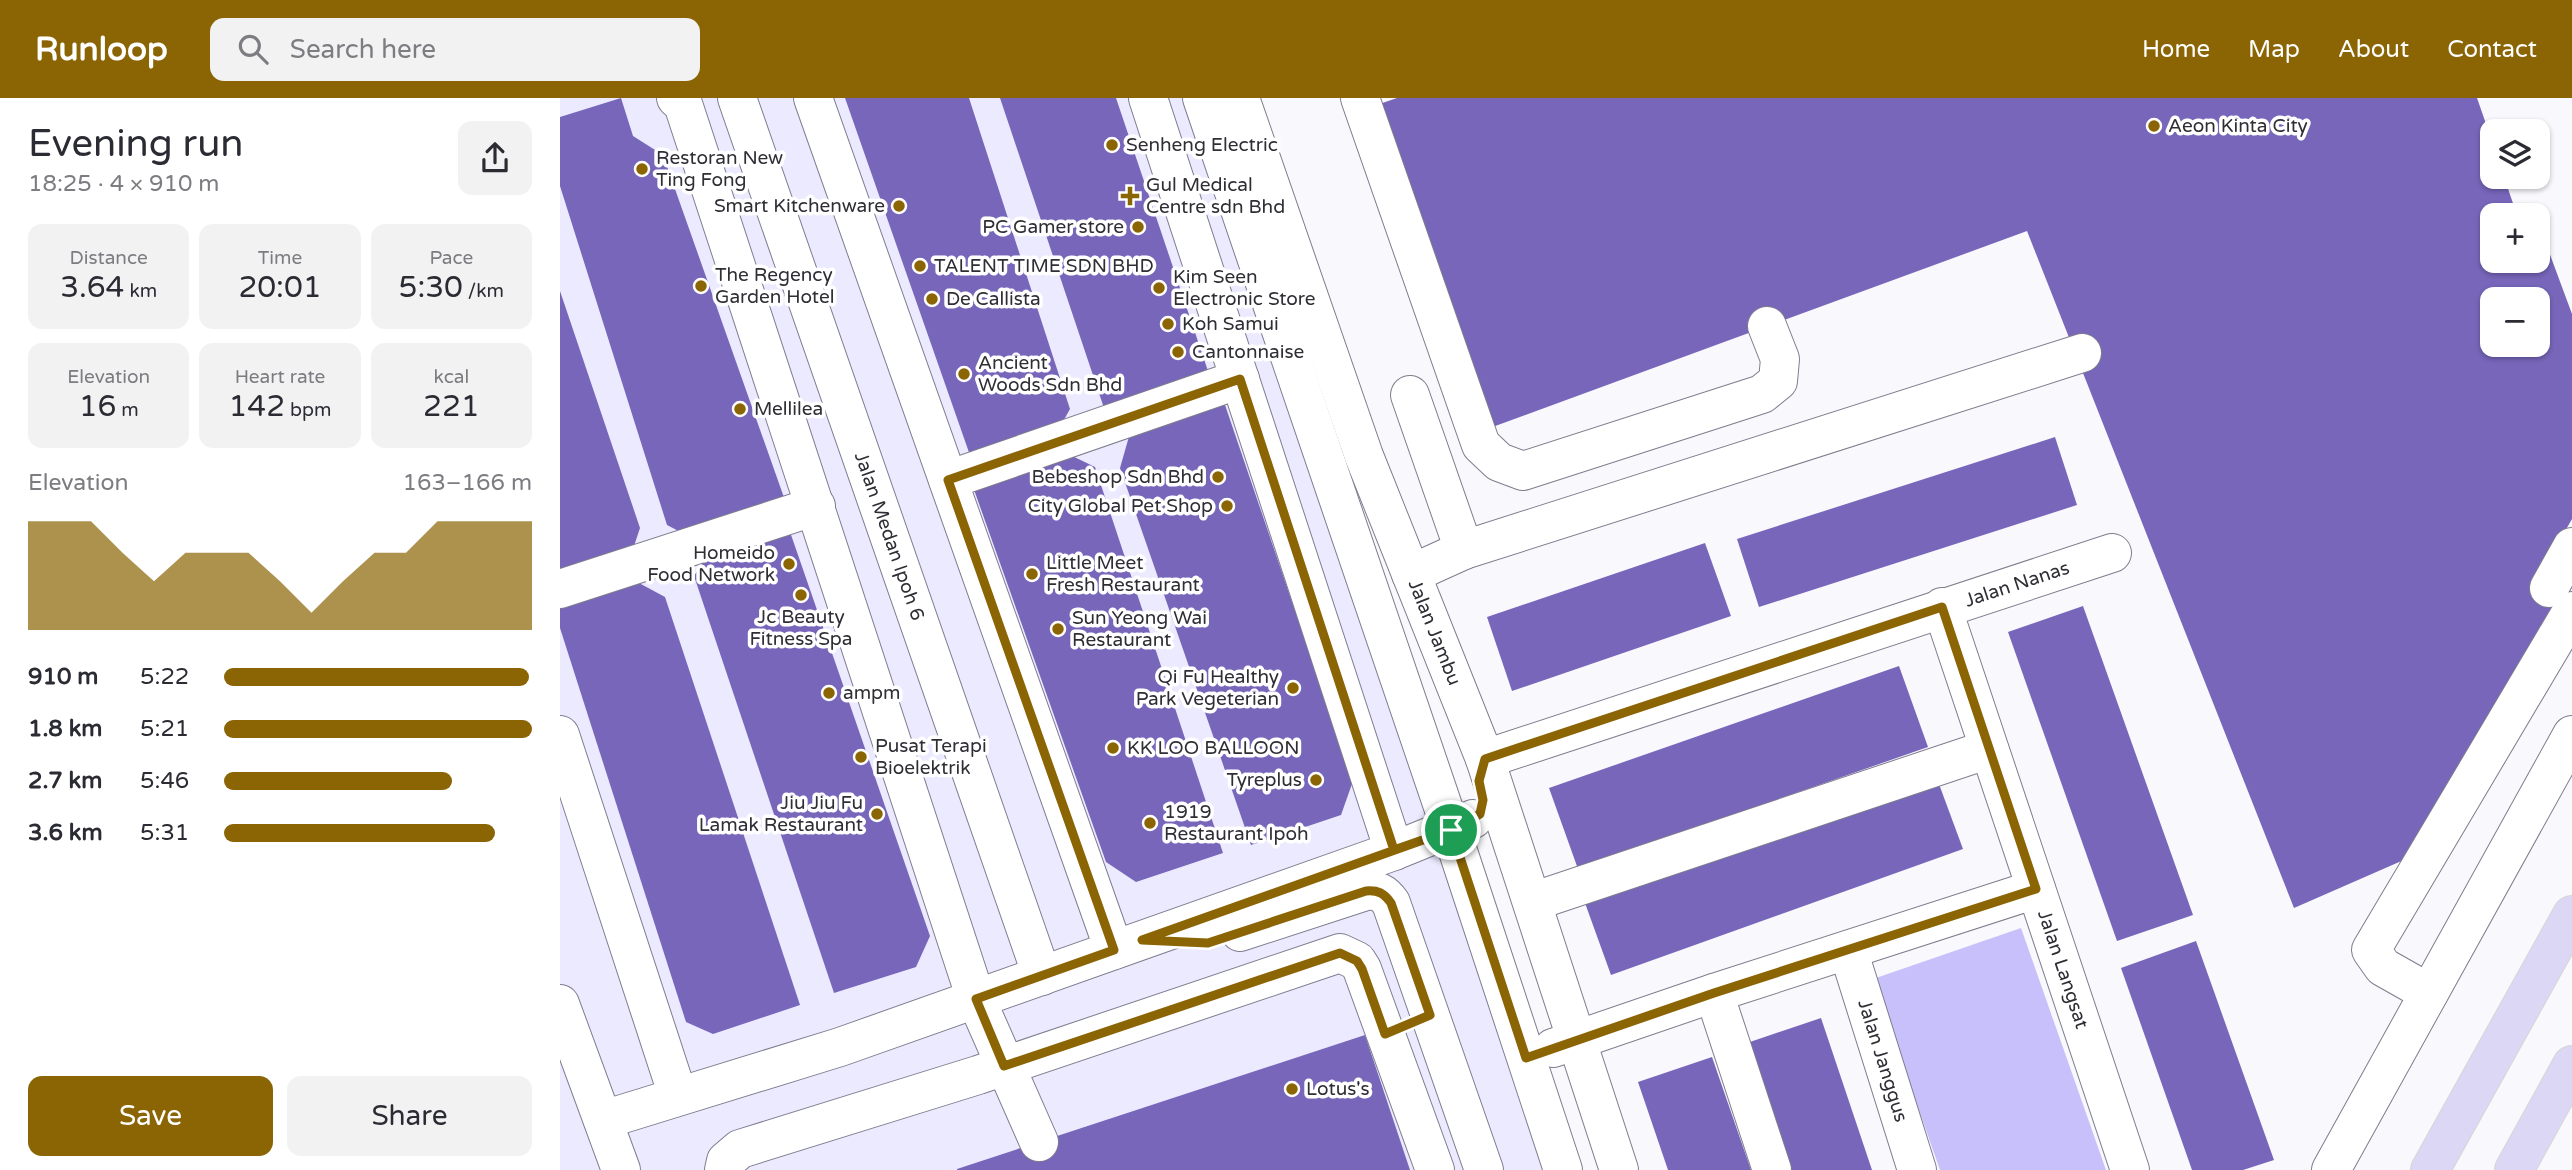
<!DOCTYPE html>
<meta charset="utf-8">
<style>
:root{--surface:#fff;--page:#f2f2f3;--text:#2b2b33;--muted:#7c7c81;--accent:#8b6404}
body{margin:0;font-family:"Varela Round",sans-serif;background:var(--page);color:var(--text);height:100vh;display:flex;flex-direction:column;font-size:26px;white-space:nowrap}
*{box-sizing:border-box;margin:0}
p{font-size:23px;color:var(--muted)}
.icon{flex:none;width:38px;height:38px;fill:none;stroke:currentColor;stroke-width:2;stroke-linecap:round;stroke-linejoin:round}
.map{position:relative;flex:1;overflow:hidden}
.panel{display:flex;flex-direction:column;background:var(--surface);width:560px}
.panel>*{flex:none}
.tools{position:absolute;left:1920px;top:21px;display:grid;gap:14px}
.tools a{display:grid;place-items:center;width:70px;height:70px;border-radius:14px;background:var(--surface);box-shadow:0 2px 5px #0004;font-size:35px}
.pin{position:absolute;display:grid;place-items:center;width:60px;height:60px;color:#fff;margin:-30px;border:4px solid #fff;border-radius:50%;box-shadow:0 2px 7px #0007}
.round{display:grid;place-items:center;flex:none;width:74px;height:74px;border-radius:14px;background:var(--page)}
.overview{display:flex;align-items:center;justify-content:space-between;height:119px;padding:0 28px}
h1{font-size:38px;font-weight:600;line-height:52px}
.metrics{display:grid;grid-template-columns:repeat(3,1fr);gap:10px;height:119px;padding:7px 28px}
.metrics div{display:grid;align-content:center;border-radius:14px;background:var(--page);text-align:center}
.metrics b{font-size:30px;font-weight:600}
.metrics small{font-size:19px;font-weight:400}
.metrics p{font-size:19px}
.chart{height:196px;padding:14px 28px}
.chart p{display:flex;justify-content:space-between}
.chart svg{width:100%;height:126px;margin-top:7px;fill:var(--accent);opacity:.7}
.cta{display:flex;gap:14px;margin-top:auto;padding:14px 28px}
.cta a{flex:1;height:80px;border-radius:14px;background:var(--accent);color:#fff;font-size:28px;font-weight:600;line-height:80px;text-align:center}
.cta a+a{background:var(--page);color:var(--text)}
ul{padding:0 28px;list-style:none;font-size:23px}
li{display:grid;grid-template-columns:112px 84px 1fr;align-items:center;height:52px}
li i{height:18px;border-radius:9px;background:var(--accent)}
header{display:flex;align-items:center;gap:42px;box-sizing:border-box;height:98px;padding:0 35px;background:var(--accent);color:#fff}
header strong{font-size:33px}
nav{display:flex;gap:38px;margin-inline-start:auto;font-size:24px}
.search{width:490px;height:63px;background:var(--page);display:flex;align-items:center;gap:18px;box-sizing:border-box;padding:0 24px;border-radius:14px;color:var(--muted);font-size:26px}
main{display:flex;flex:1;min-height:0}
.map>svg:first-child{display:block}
.built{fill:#eceaff}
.green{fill:#c8c0fb}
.building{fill:#7766ba;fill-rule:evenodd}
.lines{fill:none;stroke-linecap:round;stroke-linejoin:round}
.minor-casing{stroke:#7f7d8e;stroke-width:40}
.major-casing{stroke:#d5d5d7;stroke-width:40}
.minor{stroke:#fff;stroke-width:38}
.major{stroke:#dcd7f5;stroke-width:38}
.route-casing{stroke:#fff;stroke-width:14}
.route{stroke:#8b6404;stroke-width:9}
.poi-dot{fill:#8b6404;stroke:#fff;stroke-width:2.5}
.labels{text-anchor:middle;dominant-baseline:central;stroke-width:7;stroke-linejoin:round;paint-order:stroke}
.poi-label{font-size:19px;fill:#2f2e35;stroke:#fff;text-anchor:start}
.street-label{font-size:19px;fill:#2f2e35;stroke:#fff}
</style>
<header>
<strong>Runloop</strong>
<div class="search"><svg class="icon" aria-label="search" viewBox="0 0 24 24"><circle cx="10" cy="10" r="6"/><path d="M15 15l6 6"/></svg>Search here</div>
<nav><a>Home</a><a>Map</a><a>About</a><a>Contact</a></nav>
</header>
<main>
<section class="panel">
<div class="overview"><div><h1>Evening run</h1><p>18:25 · 4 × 910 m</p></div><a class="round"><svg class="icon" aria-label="share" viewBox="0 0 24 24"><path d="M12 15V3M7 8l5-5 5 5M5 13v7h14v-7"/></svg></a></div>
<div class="metrics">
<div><p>Distance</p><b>3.64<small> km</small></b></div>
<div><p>Time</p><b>20:01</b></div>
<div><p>Pace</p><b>5:30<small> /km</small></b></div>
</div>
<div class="metrics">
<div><p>Elevation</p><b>16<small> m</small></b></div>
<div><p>Heart rate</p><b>142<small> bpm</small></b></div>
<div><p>kcal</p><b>221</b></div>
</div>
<div class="chart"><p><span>Elevation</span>163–166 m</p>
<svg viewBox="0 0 160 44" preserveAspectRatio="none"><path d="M0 44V6L10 6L20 6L30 17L40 27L50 17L60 17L70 17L80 27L90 38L100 27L110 17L120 17L130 6L140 6L150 6L160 6V44z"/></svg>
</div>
<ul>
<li><b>910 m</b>5:22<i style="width:99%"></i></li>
<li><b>1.8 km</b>5:21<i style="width:100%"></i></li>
<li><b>2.7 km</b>5:46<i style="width:74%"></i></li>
<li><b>3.6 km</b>5:31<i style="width:88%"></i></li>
</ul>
<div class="cta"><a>Save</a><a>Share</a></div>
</section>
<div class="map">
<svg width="2012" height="1072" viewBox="0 0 2012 1072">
<rect width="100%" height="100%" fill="#f9f8fc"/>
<polygon class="built" points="0,0 641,0 1006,1072 0,1072"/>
<polygon class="green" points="1461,830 1546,1072 1380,1072 1313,881"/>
<g class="building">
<polygon points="61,0 73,38 103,57 227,408 134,441 107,427 0,88 0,19"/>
<polygon points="285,0 409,0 510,311 497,334 412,363"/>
<polygon points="440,0 556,0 650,279 545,313"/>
<path d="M 837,0 L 1917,0 L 1932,43 L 1932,79 L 1944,79 L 1957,117 L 1932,117 L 1932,163 L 1978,163 L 1978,135 L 1982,135 L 2012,216 L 2012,421 L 1982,473 L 2006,524 L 1878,747 L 1734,810 L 1467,133 L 927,331 L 805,11 ZM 1932,201 L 1978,201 L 1978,247 L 1932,247 Z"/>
<polygon points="0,193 80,430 71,457 0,480"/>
<polygon points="664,304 793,683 781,717 691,747 560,370 570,335"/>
<polygon points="1495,339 1517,407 1199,509 1177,441"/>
<polygon points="504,354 535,369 663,755 576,784 546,764 412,386"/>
<polygon points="229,431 370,838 356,869 274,895 134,478 146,460"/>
<polygon points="1145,445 1171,518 952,593 927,519"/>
<polygon points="79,485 105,499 240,907 153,936 126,924 0,530 0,510"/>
<polygon points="1523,508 1633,817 1557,843 1448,534"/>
<polygon points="1339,568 1368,649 1018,771 989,690"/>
<polygon points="1376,678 1403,751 1051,877 1025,805"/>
<polygon points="1636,843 1714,1062 1683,1072 1632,1072 1561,870"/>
<polygon points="1261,920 1312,1072 1226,1072 1184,946"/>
<polygon points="805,937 850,1072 397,1072 397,1071"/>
<polygon points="1152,959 1191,1072 1108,1072 1078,984"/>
</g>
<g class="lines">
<defs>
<g id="minor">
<polyline points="116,0 123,6 416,901 479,1044"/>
<path id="s1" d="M 177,0 L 482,878"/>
<polyline points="253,0 554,852"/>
<polyline points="588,0 834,753"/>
<polyline points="642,0 891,732 1003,1072"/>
<path id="s2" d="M 680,0 L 804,358 L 925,661 L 1059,1072"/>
<polyline points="800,0 921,347 939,364 963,373 1202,296 1218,283 1220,261 1207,228"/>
<polyline points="850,297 904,452"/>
<polyline points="388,382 680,281"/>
<polyline points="851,476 904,452 1522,255"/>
<polyline points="1989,490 2012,449"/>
<polyline points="0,491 256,408"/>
<path id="s3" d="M 1382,509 L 1570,1072"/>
<polyline points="0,637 118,998"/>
<path id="s4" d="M 925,661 L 1552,455"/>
<polyline points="972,804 1429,651"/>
<path d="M 680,834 L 806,793 C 818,792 824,795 831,805 L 924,1072"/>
<path id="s5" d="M 1288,852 L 1357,1072"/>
<polyline points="1154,895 1212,1072"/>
<polyline points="1869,895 1823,869 1811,852 2012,513"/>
<polyline points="0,906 61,1072"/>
<polyline points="993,950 1154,895 1476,791"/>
<polyline points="43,1022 280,949 834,753 913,721"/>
<polyline points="164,1072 166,1063 180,1051 418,977 780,855 797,863 802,871 875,1072"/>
<polyline points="1771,1072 2012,637"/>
</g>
<g id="major">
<polyline points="1870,1072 2012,817"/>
<polyline points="1954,1072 2012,967"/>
</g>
</defs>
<use href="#minor" class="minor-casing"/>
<use href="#major" class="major-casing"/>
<use href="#minor" class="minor"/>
<use href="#major" class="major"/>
</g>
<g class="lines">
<defs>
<path id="route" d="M 891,732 L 582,842 L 648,845 L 806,793 C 818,792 824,795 831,805 L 870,917 L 825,936 L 802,871 L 797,863 L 780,855 L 444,968 L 416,901 L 554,852 L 388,382 L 680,281 L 834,752 L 891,732 L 966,960 L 1154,895 L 1476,791 L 1382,509 L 925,661 L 919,683 L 923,702 L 920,716 L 891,732"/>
</defs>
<use href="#route" class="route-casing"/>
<use href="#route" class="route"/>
</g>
<g class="poi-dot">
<circle cx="1594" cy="28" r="7"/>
<circle cx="552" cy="47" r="7"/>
<circle cx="82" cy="71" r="7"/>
<path d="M566.5 87.5h7v7h7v7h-7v7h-7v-7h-7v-7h7z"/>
<circle cx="339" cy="108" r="7"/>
<circle cx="578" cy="129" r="7"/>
<circle cx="360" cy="168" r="7"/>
<circle cx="141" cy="188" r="7"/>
<circle cx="599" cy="190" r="7"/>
<circle cx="372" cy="201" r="7"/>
<circle cx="608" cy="226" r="7"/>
<circle cx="618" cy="254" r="7"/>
<circle cx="404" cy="276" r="7"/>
<circle cx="180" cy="311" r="7"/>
<circle cx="658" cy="379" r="7"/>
<circle cx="667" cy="408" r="7"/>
<circle cx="229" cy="466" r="7"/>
<circle cx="472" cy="476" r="7"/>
<circle cx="241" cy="497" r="7"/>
<circle cx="498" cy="531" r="7"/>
<circle cx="733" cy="590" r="7"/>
<circle cx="269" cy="595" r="7"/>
<circle cx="553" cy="650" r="7"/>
<circle cx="301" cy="659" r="7"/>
<circle cx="756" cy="682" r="7"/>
<circle cx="317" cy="716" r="7"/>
<circle cx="590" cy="725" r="7"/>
<circle cx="732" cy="991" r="7"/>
</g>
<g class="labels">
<g class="poi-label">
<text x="1608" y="28">Aeon Kinta City</text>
<text x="566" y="47">Senheng Electric</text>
<text x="96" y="60">Restoran New<tspan x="96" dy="22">Ting Fong</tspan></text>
<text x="586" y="87">Gul Medical<tspan x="586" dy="22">Centre sdn Bhd</tspan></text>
<text x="325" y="108" text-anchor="end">Smart Kitchenware</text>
<text x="564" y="129" text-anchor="end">PC Gamer store</text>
<text x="374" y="168">TALENT TIME SDN BHD</text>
<text x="155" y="177">The Regency<tspan x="155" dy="22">Garden Hotel</tspan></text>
<text x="613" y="179">Kim Seen<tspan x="613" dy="22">Electronic Store</tspan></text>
<text x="386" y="201">De Callista</text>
<text x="622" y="226">Koh Samui</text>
<text x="632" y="254">Cantonnaise</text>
<text x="418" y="265">Ancient<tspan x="418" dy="22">Woods Sdn Bhd</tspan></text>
<text x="194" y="311">Mellilea</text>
<text x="644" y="379" text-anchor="end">Bebeshop Sdn Bhd</text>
<text x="653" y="408" text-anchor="end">City Global Pet Shop</text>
<text x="215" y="455" text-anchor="end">Homeido<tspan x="215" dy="22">Food Network</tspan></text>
<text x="486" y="465">Little Meet<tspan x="486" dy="22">Fresh Restaurant</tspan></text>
<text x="241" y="519" text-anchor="middle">Jc Beauty<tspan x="241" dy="22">Fitness Spa</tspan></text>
<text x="512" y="520">Sun Yeong Wai<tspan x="512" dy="22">Restaurant</tspan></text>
<text x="719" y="579" text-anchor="end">Qi Fu Healthy<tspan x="719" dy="22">Park Vegeterian</tspan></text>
<text x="283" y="595">ampm</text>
<text x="315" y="648">Pusat Terapi<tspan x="315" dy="22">Bioelektrik</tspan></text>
<text x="567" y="650">KK LOO BALLOON</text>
<text x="742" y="682" text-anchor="end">Tyreplus</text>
<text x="303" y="705" text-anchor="end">Jiu Jiu Fu<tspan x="303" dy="22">Lamak Restaurant</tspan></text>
<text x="604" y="714">1919<tspan x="604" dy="22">Restaurant Ipoh</tspan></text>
<text x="746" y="991">Lotus's</text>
</g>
<g class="street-label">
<text stroke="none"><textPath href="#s1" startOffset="464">Jalan Medan Ipoh 6</textPath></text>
<text stroke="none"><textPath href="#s4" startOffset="560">Jalan Nanas</textPath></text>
<text stroke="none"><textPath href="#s2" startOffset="569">Jalan Jambu</textPath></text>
<text stroke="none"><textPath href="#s3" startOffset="382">Jalan Langsat</textPath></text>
<text stroke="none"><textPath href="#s5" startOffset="116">Jalan Janggus</textPath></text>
</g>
</g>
</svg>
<div class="tools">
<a><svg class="icon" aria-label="layers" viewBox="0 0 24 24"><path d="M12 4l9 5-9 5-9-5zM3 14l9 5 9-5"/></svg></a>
<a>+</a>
<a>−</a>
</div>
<div class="pin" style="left:891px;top:732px;background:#1e9e55"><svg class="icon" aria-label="arrive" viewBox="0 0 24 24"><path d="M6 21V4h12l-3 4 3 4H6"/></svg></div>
</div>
</main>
